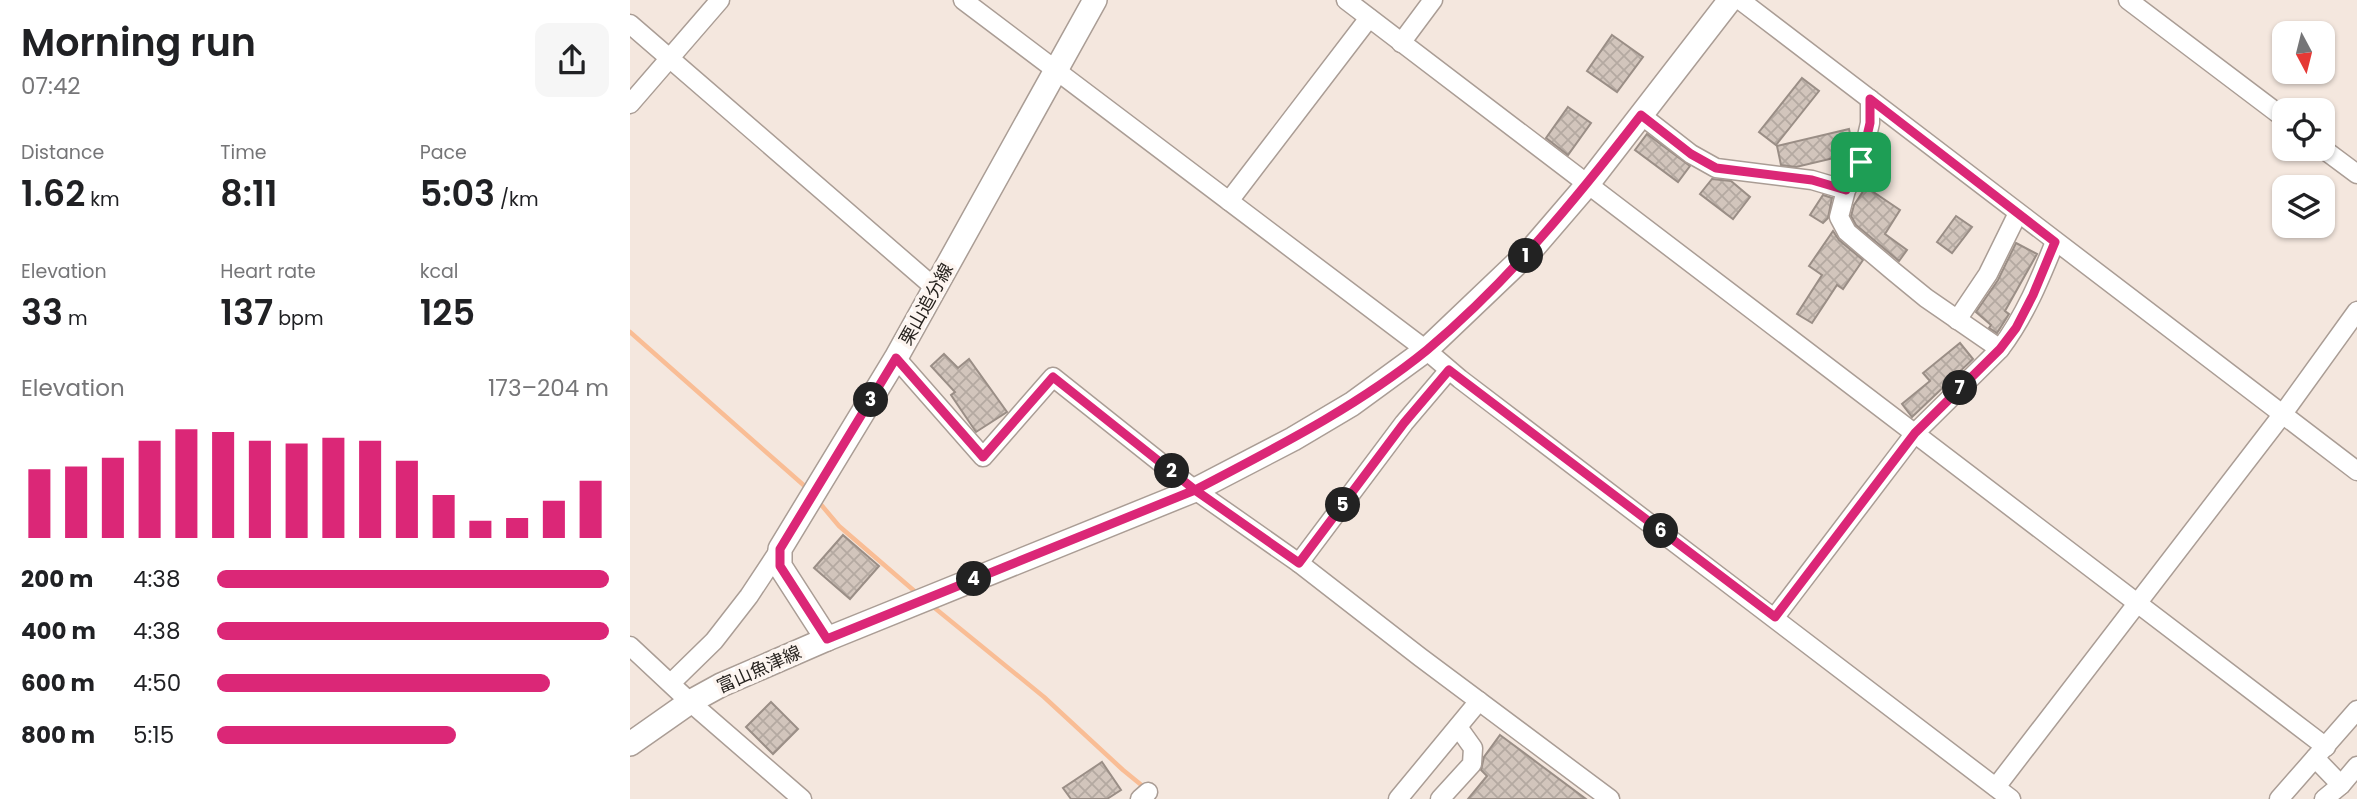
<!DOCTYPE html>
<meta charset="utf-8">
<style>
:root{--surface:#fff;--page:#f6f6f6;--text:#202124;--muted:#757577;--accent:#db2777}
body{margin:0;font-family:Poppins,"Noto Sans JP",sans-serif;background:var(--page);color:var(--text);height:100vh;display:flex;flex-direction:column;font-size:26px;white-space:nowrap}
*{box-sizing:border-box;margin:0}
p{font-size:23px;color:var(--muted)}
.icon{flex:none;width:38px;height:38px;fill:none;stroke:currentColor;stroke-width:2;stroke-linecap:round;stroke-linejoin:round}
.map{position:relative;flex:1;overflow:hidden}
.sheet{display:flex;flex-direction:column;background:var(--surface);width:630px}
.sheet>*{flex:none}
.needle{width:46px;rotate:173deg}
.buttons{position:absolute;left:1642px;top:21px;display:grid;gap:14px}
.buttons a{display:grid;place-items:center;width:63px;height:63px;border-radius:14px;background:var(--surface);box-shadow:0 2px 5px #0004;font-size:35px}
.pin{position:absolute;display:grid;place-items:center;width:60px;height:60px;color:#fff;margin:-30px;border-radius:14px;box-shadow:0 4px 10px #0006}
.km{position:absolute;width:35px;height:35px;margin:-18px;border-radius:50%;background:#222;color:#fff;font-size:19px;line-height:35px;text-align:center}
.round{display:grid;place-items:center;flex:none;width:74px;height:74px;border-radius:14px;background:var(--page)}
.headline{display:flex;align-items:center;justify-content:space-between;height:119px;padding:0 21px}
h1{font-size:38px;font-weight:600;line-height:52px}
.figures{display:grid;grid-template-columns:repeat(3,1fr);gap:10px;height:119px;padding:7px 21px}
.figures div{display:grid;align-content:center}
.figures b{font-size:35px;font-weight:600}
.figures small{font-size:19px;font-weight:400}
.figures p{font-size:19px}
.chart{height:196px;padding:14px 21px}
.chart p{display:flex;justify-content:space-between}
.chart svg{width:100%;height:126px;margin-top:7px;stroke:var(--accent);stroke-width:6}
ul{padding:0 21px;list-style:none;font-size:23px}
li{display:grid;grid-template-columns:112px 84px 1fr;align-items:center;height:52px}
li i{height:18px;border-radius:9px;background:var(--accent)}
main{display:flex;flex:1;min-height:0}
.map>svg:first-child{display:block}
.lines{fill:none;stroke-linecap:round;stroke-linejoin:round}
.stream{stroke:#f9bd95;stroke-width:4.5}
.building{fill:url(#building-cross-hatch);stroke:#9a8e86;stroke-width:2}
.minor-casing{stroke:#aa9d95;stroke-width:21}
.major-casing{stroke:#aa9d95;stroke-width:26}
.minor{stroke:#fff;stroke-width:18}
.major{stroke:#fff;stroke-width:23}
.route-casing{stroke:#fff;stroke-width:14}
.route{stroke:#db2777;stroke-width:9}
.labels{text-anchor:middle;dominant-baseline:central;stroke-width:7;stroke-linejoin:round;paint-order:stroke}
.street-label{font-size:18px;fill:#27231f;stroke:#fdf5f0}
</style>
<main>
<section class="sheet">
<div class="headline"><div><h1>Morning run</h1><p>07:42</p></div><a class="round"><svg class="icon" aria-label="share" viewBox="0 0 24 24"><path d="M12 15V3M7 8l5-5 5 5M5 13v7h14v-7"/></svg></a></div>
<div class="figures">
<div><p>Distance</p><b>1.62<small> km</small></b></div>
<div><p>Time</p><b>8:11</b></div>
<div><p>Pace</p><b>5:03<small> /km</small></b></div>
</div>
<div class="figures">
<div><p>Elevation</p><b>33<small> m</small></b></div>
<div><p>Heart rate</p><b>137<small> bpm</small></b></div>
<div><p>kcal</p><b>125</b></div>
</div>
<div class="chart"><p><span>Elevation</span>173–204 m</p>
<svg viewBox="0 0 160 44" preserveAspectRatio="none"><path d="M5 44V20M15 44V19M25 44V16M35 44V10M45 44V6M55 44V7M65 44V10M75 44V11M85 44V9M95 44V10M105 44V17M115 44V29M125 44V38M135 44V37M145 44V31M155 44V24"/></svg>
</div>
<ul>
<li><b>200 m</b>4:38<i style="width:100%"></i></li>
<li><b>400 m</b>4:38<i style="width:100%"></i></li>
<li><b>600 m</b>4:50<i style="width:85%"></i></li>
<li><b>800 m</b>5:15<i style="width:61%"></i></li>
</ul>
</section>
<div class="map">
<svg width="1727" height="799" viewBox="0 0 1727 799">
<defs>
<pattern id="building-cross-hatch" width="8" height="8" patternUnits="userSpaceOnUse" patternTransform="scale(1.75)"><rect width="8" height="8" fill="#d2c5bc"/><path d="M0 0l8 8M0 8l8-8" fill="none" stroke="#b4a9a1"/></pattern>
</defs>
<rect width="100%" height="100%" fill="#f4e7de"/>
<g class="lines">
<g class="stream">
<polyline points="0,332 178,489"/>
<polyline points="188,501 209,526 289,595"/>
<polyline points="301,605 414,697 493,770 515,788"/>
</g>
</g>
<g class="building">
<polygon points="982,35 1013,57 987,92 957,71"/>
<polygon points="1172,78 1189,91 1146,145 1129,132"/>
<polygon points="938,107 961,123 938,155 916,138"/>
<polygon points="1219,129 1223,147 1221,154 1166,167 1151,165 1147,146"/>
<polygon points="1017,134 1060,166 1048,182 1005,150"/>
<polygon points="1082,179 1101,181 1120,197 1103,219 1070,194"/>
<polygon points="1236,187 1270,210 1255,234 1277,250 1269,261 1226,225 1221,216 1224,205"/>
<polygon points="1193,195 1202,198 1198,218 1193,223 1180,215"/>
<polygon points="1326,216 1342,227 1322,253 1307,242"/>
<polygon points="1203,231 1209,240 1233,260 1213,289 1207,285 1182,323 1167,314 1192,275 1179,266"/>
<polygon points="1386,243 1407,254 1375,311 1379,314 1367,333 1359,328 1361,325 1346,312 1368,280"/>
<polygon points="1330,343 1343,359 1282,417 1272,404 1300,381 1293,373"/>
<polygon points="314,354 328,368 339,359 377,412 346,432 321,395 325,392 301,366"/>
<polygon points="213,535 249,566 220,599 184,568"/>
<polygon points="141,702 168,729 143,754 116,727"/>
<polygon points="870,735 956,799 838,799 857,776 851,770 854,757"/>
<polygon points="472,762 491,790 477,799 441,799 433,788"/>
</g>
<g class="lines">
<defs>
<g id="minor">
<polyline points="333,0 796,350 830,379 1381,799"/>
<polyline points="716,0 1696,747"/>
<polyline points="1110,0 1727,471"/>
<polyline points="1498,0 1654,118"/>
<polyline points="0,24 305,288"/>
<polyline points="771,43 803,0"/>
<path d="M 1240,99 L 1240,123 L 1231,162 L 1216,190 L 1209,217 L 1217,232 L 1263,271 L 1296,298 L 1370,349 C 1395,316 1410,279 1425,242"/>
<polyline points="0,104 90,0"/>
<polyline points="1011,115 1061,154 1086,168 1182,180 1216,190"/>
<polyline points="1692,148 1727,174"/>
<polyline points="599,201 739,18"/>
<polyline points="1327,320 1358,274 1388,213"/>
<polyline points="266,358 353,457 423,377 565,490 669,563 790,657 980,799"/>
<polyline points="669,563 774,423 819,370"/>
<polyline points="1145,617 1285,433 1370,349"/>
<polyline points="0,646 60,702 172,799"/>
<polyline points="41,683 84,641 119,596 150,549"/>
<polyline points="1685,758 1711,785"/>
<polyline points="1366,787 1652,415 1727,311"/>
<polyline points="510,799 518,792"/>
<polyline points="768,799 849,701"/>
<polyline points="810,799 842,764 843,748 828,727"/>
<polyline points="1649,799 1727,710"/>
<polyline points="1694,799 1711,785 1727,766"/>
</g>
<g id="major">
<polyline points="197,639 150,566 150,549 266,358 465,0"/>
<polyline points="0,744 60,702 91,685 197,639 565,490 663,439 722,404 796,350 902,249 957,185 1100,0"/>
</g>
</defs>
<use href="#minor" class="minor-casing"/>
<use href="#major" class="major-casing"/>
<use href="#minor" class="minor"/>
<use href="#major" class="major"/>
</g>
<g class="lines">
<defs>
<path id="route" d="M 1231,162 L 1216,190 L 1182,180 L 1086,168 L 1061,154 L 1011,115 C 946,199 879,281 797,350 C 727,407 645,448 565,490 L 423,377 L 353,457 L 266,358 L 150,549 L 150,566 L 197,639 L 565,490 L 669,563 L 774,423 L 819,370 L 1145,617 L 1285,433 L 1370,349 L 1386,328 L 1403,295 L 1425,242 L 1240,99 L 1240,123 L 1231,162"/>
</defs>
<use href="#route" class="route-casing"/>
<use href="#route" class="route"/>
</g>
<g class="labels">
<g class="street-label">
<text transform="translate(296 304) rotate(-61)">栗山追分線</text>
<text transform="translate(129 669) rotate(-24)">富山魚津線</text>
</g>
</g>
</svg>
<div class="buttons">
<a><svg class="needle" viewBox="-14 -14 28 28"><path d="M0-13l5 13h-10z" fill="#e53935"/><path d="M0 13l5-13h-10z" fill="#757577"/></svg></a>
<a><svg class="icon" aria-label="locate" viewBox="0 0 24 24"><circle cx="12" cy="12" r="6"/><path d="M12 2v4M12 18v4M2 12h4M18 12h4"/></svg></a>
<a><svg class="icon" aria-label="layers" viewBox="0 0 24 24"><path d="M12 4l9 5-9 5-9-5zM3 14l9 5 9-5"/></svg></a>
</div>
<div class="pin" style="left:1231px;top:162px;background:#1e9e55"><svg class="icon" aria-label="arrive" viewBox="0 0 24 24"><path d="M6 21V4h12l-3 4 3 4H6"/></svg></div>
<b class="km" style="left:896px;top:256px">1</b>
<b class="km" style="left:542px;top:471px">2</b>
<b class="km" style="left:241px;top:400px">3</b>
<b class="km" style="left:344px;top:579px">4</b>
<b class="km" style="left:713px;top:505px">5</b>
<b class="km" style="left:1031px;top:531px">6</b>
<b class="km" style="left:1330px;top:388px">7</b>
</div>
</main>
